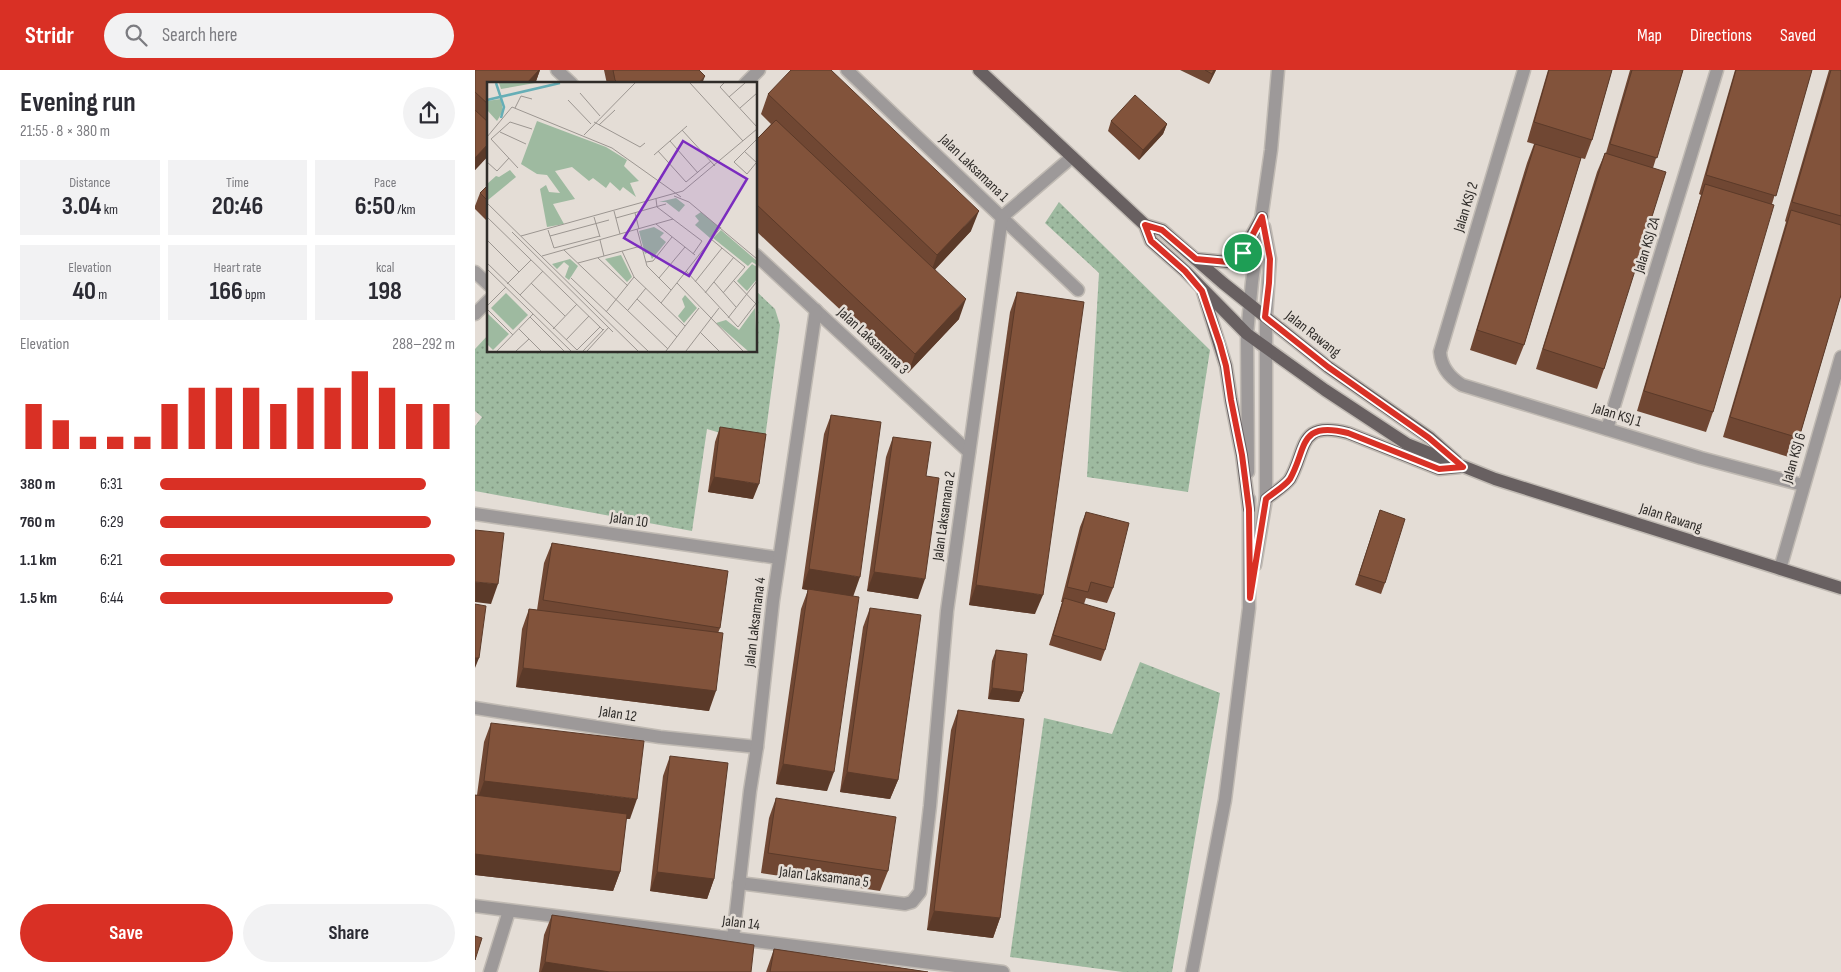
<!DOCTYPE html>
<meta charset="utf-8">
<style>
:root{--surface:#fff;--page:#f2f2f3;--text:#2b2b33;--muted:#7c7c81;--accent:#d93025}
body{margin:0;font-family:"Sofia Sans Condensed",sans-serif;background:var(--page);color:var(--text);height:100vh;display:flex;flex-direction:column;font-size:19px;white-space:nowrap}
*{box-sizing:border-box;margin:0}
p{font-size:16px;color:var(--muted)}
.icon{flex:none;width:28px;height:28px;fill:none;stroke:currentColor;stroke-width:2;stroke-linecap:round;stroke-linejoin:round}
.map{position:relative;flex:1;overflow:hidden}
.side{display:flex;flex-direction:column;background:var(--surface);width:475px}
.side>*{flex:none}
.pin{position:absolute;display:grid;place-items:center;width:42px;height:42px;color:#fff;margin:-21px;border:2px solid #fff;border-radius:50%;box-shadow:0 1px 5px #0007}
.round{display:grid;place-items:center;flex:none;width:52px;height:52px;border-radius:26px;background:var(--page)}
.overview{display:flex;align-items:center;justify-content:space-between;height:85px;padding:0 20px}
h1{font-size:28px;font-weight:700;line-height:38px}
.metrics{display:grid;grid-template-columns:repeat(3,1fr);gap:8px;height:85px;padding:5px 20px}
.metrics div{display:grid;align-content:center;border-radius:0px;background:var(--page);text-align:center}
.metrics b{font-size:25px;font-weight:700}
.metrics small{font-size:14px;font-weight:400}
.metrics p{font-size:14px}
.chart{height:140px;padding:10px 20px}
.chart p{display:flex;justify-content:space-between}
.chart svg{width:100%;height:90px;margin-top:5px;stroke:var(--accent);stroke-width:6}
.action{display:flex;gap:10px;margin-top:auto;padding:10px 20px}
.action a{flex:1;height:58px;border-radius:30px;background:var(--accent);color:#fff;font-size:20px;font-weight:700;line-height:58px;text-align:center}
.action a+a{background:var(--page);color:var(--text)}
ul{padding:0 20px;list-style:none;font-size:16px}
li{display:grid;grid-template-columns:80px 60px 1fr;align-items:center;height:38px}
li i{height:12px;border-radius:6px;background:var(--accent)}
header{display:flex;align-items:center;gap:30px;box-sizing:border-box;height:70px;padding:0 25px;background:var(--accent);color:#fff}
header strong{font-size:24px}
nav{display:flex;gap:28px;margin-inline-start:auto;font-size:18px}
.search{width:350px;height:45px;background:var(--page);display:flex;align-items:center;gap:12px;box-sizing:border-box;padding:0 18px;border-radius:28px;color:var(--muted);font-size:19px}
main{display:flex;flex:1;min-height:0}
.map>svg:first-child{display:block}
.green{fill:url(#green-dots)}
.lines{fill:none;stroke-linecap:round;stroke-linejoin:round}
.minor-casing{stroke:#c0bab3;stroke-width:15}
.major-casing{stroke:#c0bab3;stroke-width:15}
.minor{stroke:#9d9999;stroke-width:12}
.major{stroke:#686061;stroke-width:12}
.wall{fill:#704733}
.shaded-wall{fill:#5b3a29}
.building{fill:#82533b;stroke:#5b3a29}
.route-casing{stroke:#fff;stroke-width:10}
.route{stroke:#d93025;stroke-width:6}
.labels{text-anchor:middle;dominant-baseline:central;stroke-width:5;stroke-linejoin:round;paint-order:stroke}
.street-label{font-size:15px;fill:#2f2c29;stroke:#e4ddd6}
.inset-river{fill:none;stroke:#66aeb6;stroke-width:2.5}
.inset-road{fill:none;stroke:#9c9691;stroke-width:1}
.view{fill:#7b2cbf;fill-opacity:0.15;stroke:#7b2cbf;stroke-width:2.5}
.inset-edge{fill:none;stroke:#2f2c29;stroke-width:2.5}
</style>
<header>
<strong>Stridr</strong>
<div class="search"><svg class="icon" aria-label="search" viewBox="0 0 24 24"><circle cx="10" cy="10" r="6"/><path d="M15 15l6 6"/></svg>Search here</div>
<nav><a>Map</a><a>Directions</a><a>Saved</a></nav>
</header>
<main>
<section class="side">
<div class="overview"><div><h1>Evening run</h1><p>21:55 · 8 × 380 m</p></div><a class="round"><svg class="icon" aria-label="share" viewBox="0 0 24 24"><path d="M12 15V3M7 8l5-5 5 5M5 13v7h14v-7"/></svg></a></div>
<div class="metrics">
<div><p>Distance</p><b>3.04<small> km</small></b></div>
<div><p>Time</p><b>20:46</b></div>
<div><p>Pace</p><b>6:50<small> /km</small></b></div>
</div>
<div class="metrics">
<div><p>Elevation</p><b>40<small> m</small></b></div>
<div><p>Heart rate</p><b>166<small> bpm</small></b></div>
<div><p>kcal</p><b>198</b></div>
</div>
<div class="chart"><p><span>Elevation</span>288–292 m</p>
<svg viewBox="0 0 160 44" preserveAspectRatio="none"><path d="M5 44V22M15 44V30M25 44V38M35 44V38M45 44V38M55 44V22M65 44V14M75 44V14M85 44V14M95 44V22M105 44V14M115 44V14M125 44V6M135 44V14M145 44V22M155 44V22"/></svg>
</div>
<ul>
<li><b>380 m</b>6:31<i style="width:90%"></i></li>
<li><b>760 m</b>6:29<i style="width:92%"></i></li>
<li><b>1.1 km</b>6:21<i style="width:100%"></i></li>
<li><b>1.5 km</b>6:44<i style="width:79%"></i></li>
</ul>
<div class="action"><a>Save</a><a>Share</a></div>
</section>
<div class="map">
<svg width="1366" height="902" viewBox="0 0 1366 902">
<defs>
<pattern id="green-dots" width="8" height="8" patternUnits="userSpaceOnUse" patternTransform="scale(1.25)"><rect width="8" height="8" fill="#9ebaa0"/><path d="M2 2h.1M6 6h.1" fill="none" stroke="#819782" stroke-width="1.8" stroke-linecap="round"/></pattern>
</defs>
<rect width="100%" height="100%" fill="#e4ddd6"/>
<g class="green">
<polygon points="584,132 735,280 713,422 612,407 624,203 570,153"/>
<polygon points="281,221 300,239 305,255 289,376 232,359 217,461 0,421 0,356 7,347 0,341 0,279 14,264 14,281 281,281"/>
<polygon points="665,592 745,623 697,902 648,902 535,887 569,648 637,664"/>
</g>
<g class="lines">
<defs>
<g id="minor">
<polyline points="82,0 97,14"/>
<polyline points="372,0 603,220"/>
<path d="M 1049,0 L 965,282 C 966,297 974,307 987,315 L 1226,388 L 1328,415"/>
<polyline points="270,14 284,0"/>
<polyline points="281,185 494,382"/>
<polyline points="0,202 14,215"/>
<polyline points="0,244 14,230"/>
<polyline points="1132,359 1242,0"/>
<polyline points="773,402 772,264 777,212 796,80 803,0"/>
<polyline points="0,444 304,488"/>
<polyline points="780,495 791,429 791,247 795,189 789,157"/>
<polyline points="1305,499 1366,287"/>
<polyline points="0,638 185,667 282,677"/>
<polyline points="264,813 430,834 437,832 445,822 455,736 472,541 527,147 597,87"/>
<polyline points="0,836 528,902"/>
<polyline points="258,868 275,721 282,677 298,531 341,240"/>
<polyline points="15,902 34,841"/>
<polyline points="717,902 750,730 774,538 774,429"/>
</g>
<g id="major">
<polyline points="504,0 670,155 676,171 710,201 772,264 850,320 932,374 1020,409 1366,518"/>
<polyline points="670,155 687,160 748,213 853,297 955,368 981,391"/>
<polyline points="721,189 753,192 767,183 787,147"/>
<polyline points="728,222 751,296 756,330 767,385 774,439"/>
<path d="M 791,429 C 798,423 810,416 815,409 C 832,379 823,350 873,363 L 964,399 L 985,397"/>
</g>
</defs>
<use href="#minor" class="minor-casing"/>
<use href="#major" class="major-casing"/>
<use href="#minor" class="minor"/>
<use href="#major" class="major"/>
</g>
<g class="wall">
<polygon points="0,0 65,0 60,14 14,14 14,85 0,100"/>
<polygon points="129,0 224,0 227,14 132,14"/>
<polygon points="705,0 741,0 734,14"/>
<polygon points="1073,0 1137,0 1117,70 1110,89 1106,88 1049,275 1041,295 995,280 1052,93 1059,74 1052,72"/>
<polygon points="1155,0 1208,0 1178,98 1129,299 1122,319 1061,299 1122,102 1130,83 1131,83"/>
<polygon points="1260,0 1337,0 1297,134 1238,342 1231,362 1162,341 1226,125 1224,124"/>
<polygon points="1354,0 1366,0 1366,225 1324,368 1317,388 1248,367 1311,152 1310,151"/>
<polygon points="293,24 496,161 460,199 484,249 433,303 281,161 281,70 296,54 286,44"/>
<polygon points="636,51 692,54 688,64 664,90 633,61"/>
<polygon points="14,114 14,153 0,139 0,136 5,123"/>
<polygon points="542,222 560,544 494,535 535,242"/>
<polygon points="356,345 378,526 352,721 301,714 326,539 333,520 327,519 349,364"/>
<polygon points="245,357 278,429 233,422 240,372"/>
<polygon points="418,367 451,406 443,529 392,521 411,387"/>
<polygon points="905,440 910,513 906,524 880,515"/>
<polygon points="611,442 638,518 632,533 611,528 609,534 630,580 626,591 574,575 587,532 586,532 605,457"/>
<polygon points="77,473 245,558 243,563 234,641 41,617 47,559 54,539 62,540 69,493"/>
<polygon points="395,538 423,710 415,729 365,722 388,557"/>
<polygon points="521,580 548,622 544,632 513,629 517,591"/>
<polygon points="483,640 525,848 518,868 452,860 476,660"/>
<polygon points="16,653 155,749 151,749 145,802 138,821 0,805 0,725 2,725 9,672"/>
<polygon points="195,686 239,809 232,829 175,821 188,706"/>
<polygon points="301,728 413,801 405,821 286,803 294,748"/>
<polygon points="77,845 276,902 64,902 69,865"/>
<polygon points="299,879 453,902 291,902"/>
</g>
<g class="shaded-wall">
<polygon points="64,0 65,0 60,14 51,14"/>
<polygon points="739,0 741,0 734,14 737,4"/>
<polygon points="230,6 227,14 223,14"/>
<polygon points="692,54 688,64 664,90 668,80"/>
<polygon points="14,73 14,85 0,100 0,88"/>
<polygon points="504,141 496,161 455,205 462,185"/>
<polygon points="491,229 484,249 433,303 440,284"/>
<polygon points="239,407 284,414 278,429 233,422"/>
<polygon points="334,499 385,507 378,527 327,519"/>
<polygon points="399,502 450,509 443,529 392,521"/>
<polygon points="0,512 23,514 16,534 0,532"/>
<polygon points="501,515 568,525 560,544 494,535"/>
<polygon points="0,588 4,588 0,598"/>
<polygon points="48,598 241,621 234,641 41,617"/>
<polygon points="517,618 548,622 544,632 513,629"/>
<polygon points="308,694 359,702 352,721 301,714"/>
<polygon points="372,702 423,710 415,729 365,722"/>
<polygon points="9,711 162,729 155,749 2,731"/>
<polygon points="0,784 145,802 138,821 0,805"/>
<polygon points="182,802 239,809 232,829 175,821"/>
<polygon points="459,841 525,848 518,868 452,860"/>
<polygon points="70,892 135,902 66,902"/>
</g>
<g class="building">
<polygon points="0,0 64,0 51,14 14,14 14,35 0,22"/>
<polygon points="138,0 224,0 230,6 223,14 144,14 140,10"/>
<polygon points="316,0 356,0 504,141 462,185 293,24"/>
<polygon points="730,0 739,0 737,4"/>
<polygon points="1074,0 1137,0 1117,70 1059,52"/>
<polygon points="1157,0 1208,0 1182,88 1135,74"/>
<polygon points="1261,0 1337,0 1301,126 1231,105"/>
<polygon points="1356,0 1366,0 1366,146 1317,132"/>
<polygon points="660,25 692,54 668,80 636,51"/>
<polygon points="0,40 14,53 14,73 0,88"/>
<polygon points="301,50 491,229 440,284 281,134 281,70"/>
<polygon points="1060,74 1106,88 1049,275 1002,260"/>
<polygon points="1130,83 1191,102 1129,299 1068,279"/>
<polygon points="14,114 14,132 5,123"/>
<polygon points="1230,114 1299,135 1238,342 1169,321"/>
<polygon points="1316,140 1366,155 1366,225 1324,368 1255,347"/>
<polygon points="542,222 609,232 568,525 501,515"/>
<polygon points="356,345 406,352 385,507 334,499"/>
<polygon points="245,357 291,364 284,414 239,407"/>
<polygon points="418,367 456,372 451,406 464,408 450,509 399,502"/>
<polygon points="905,440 930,449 910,513 884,505"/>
<polygon points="611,442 654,453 638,518 616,512 613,522 592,517"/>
<polygon points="0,460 29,463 23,514 0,512"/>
<polygon points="77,473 253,501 245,558 68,530"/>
<polygon points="333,519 384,527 359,702 308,694"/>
<polygon points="589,528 640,543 630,580 578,565"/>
<polygon points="0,534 11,536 4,588 0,588"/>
<polygon points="395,538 446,545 423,710 372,702"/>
<polygon points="54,539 248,563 241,621 48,598"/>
<polygon points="521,580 552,584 548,622 517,618"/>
<polygon points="483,640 549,649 525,848 459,841"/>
<polygon points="16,653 169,671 162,729 9,711"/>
<polygon points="195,686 253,693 239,809 182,802"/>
<polygon points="0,725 152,744 145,802 0,784"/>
<polygon points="301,728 421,747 413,801 293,783"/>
<polygon points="77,845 279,875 276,902 135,902 70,892"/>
<polygon points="0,866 7,868 0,890"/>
<polygon points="299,879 453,902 295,902"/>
</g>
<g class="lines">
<defs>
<path id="route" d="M 787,147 L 795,189 L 794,213 L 790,247 L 853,297 L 954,368 L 988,397 L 964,399 L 873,363 C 823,350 832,379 815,409 C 810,416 798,423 791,429 L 775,528 L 774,439 L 767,385 L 756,330 L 751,296 L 745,274 L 727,221 L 710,201 L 676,171 L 670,155 L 687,160 L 721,189 L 753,192 L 768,183 Z"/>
</defs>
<use href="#route" class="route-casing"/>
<use href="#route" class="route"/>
</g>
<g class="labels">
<g class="street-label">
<text transform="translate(499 98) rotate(44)">Jalan Laksamana 1</text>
<text transform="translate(991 137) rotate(-73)">Jalan KSJ 2</text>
<text transform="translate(1172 175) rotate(-73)">Jalan KSJ 2A</text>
<text transform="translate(838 264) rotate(38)">Jalan Rawang</text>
<text transform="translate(398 271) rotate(43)">Jalan Laksamana 3</text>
<text transform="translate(1142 345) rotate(17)">Jalan KSJ 1</text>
<text transform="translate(1319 388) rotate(-74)">Jalan KSJ 6</text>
<text transform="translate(469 446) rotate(-82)">Jalan Laksamana 2</text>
<text transform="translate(1196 448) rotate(18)">Jalan Rawang</text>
<text transform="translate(154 450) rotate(8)">Jalan 10</text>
<text transform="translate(280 552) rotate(-83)">Jalan Laksamana 4</text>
<text transform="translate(143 644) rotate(9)">Jalan 12</text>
<text transform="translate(349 807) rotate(7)">Jalan Laksamana 5</text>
<text transform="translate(266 853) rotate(7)">Jalan 14</text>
</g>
</g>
<g transform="translate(12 12)">
<rect width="270" height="270" fill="#e4ddd6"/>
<path d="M 14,17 L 16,29 L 10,39 L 0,28 L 0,19 ZM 50,39 L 119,65 L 140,78 L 137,84 L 152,99 L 143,101 L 149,115 L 136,105 L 133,109 L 123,100 L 119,106 L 106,96 L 102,99 L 85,85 L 68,89 L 88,117 L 66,122 L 77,142 L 60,145 L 53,107 L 59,103 L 62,110 L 73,111 L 60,93 L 50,92 L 34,82 ZM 23,88 L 29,95 L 1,118 L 0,102 L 9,94 L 12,95 ZM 189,116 L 198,123 L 192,130 L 179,120 L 172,120 ZM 214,130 L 232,145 L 223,156 L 208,143 L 212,139 L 208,134 ZM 167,145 L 177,151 L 173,155 L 179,160 L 165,177 L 162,170 L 158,172 L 152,149 ZM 234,148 L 270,179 L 270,183 L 265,180 L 261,184 L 226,156 ZM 134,173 L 145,195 L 140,200 L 118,177 ZM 83,177 L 91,184 L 82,198 L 78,195 L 82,184 L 77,180 L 70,187 L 65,182 ZM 265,182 L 270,185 L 270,197 L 260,209 L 250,199 ZM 198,213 L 210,226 L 197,241 L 191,234 L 198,225 L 195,217 ZM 268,226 L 270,269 L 261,269 L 229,241 L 239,238 L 252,248 ZM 0,231 L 22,252 L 6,268 L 0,262 Z" fill="#9ebaa0"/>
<path d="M 12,1 L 48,1 L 14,7 Z" fill="#9ebaa0"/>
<path d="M 19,211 L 41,233 L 26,248 L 4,226 Z" fill="#9ebaa0"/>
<path class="inset-river" d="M 9,1 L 17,25 L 14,36M 0,18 L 73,1"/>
<path class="inset-road" d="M 203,1 L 256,59M 237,1 L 233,5 L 270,45M 93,11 L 113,34M 242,15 L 258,1M 81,18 L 104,42M 28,26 L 34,14 L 45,17M 253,26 L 270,11M 107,40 L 153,65 L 158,61M 112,43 L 128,28M 195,48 L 228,84M 13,50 L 39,62M 97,53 L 148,1M 0,55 L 25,25 L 125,66 L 194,115M 183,59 L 211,91M 171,69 L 199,100 L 224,79M 257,69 L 270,81M 167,73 L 200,44M 0,80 L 10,89 L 22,76M 269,81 L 260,92 L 247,80 L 270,57M 31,86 L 4,57 L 23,40 L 45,47M 187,114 L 202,120M 169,117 L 170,125 L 215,159 L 206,172M 202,120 L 270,177M 0,121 L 151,269M 127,129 L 133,152M 148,131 L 152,147M 0,135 L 116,248M 107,135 L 113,155M 129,136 L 179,122M 169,142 L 208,173M 150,147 L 160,184 L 184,208M 61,148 L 67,166 L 113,154M 25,150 L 126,250M 34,154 L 196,109 L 270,47M 63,154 L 122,138M 224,157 L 258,185 L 236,211M 0,158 L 32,190M 113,158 L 117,174M 77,168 L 181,267M 135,169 L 147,195 L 198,244M 55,174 L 186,137M 111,176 L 141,204M 159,180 L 166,179 L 185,155M 0,181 L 90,268 L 113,245M 91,181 L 154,164M 0,187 L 84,269M 199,189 L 251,245 L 270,220M 84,196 L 161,269M 172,196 L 198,165M 247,199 L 269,222M 208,200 L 235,166M 227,200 L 249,225M 44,201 L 78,234M 190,201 L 256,269M 20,202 L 44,178M 218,211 L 247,175M 33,213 L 56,189M 150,217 L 190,255M 174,221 L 234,145M 0,224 L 19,205M 0,227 L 26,253M 141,228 L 159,206M 119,230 L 147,195M 43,235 L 77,269M 241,236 L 270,199M 32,247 L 54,269M 66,247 L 90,222M 213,250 L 232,269M 79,258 L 102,234M 10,269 L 46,232M 29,269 L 42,257M 96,269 L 117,247M 100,269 L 122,245M 179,269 L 212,226M 199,269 L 232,226"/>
<path class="view" d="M 196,59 L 260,97 L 202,194 L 137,156 Z"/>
<rect width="270" height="270" class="inset-edge"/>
</g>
</svg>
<div class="pin" style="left:768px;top:183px;background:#1e9e55"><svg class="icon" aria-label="arrive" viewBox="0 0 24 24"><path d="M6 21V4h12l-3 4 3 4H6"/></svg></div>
</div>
</main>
